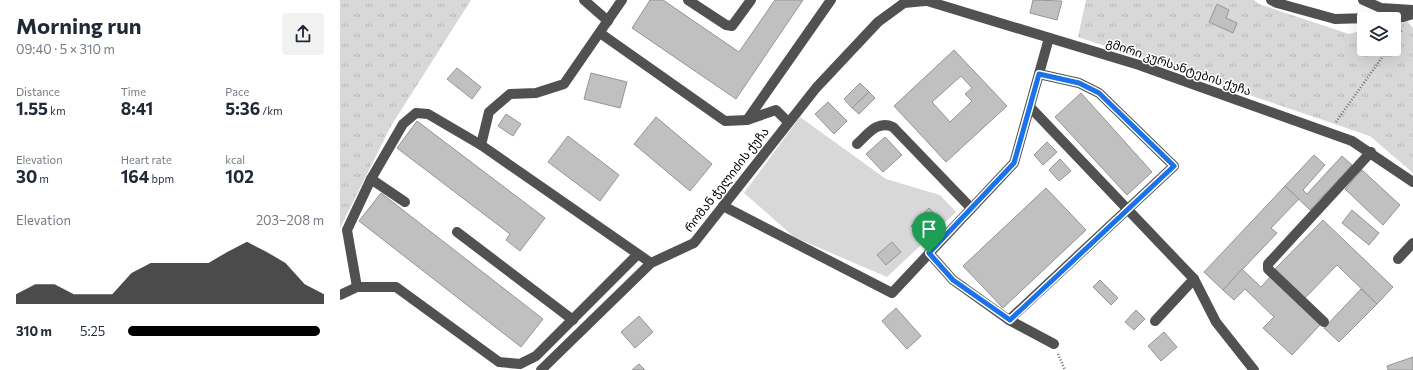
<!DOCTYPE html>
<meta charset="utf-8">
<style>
:root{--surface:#fff;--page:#f2f2f3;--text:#1f2937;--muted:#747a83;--accent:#000}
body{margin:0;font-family:Commissioner,"Noto Sans Georgian",sans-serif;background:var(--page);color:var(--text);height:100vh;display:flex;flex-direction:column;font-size:15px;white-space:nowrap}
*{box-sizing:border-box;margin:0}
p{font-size:13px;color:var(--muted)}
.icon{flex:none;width:22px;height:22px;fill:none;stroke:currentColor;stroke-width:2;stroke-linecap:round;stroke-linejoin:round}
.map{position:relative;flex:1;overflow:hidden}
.drawer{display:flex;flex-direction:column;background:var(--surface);width:340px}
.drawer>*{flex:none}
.controls{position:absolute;left:1017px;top:12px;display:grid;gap:8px}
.controls a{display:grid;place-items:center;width:44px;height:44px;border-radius:4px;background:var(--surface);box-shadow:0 4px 16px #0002;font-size:20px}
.pin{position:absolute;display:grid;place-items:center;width:34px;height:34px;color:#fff;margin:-41px -17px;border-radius:50% 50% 50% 0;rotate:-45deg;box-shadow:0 0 4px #0007}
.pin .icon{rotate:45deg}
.round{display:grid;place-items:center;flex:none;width:42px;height:42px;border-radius:4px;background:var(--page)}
.head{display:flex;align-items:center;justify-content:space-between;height:68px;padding:0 16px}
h1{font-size:22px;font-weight:700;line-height:30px}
.metrics{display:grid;grid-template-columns:repeat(3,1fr);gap:6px;height:68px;padding:4px 16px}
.metrics div{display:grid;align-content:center}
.metrics b{font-size:17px;font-weight:700}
.metrics small{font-size:11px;font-weight:400}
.metrics p{font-size:11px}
.chart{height:112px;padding:8px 16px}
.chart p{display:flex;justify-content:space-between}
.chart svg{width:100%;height:72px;margin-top:4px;fill:var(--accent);opacity:.7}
ul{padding:0 16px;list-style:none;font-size:13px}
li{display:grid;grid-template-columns:64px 48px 1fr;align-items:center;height:30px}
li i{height:10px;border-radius:5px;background:var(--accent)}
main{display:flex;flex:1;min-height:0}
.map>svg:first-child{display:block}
.grass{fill:url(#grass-tufts)}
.park{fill:#d8d8d8}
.building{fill:#c0c0c0;stroke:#959595;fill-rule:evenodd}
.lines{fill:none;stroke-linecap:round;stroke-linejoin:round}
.path{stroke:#737373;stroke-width:2.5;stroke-dasharray:1 2;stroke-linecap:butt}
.minor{stroke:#515151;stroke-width:10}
.route-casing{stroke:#fff;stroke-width:8}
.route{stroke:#1a73e8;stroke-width:5}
.labels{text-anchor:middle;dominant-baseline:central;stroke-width:3;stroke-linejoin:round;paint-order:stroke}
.street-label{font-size:12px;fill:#000;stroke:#fff}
</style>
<main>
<section class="drawer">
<div class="head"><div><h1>Morning run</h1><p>09:40 · 5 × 310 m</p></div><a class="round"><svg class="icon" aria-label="share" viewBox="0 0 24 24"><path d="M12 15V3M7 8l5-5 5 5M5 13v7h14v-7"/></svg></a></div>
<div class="metrics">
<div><p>Distance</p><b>1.55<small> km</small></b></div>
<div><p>Time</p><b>8:41</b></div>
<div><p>Pace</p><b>5:36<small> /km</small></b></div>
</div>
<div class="metrics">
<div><p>Elevation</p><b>30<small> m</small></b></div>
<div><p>Heart rate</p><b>164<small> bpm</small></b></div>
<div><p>kcal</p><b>102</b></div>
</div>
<div class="chart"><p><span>Elevation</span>203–208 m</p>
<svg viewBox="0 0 160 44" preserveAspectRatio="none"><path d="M0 44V38L10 32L20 32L30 38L40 38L50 38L60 25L70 19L80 19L90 19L100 19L110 12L120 6L130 12L140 19L150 32L160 38V44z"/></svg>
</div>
<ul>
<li><b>310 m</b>5:25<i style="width:98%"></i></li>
</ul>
</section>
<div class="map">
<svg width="1073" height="370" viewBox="0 0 1073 370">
<defs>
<pattern id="grass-tufts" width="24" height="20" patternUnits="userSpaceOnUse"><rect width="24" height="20" fill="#d8d8d8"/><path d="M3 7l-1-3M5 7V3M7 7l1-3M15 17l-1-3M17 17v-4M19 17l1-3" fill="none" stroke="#b8b8b8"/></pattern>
</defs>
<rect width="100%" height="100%" fill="#fff"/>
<g class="grass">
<polygon points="0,0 131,0 51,126 0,228"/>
<polygon points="746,0 914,0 919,4 1009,34 1024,30 1024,49 1054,49 1054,24 1067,21 1073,28 1073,173 1030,136 738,37"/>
</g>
<polygon class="park" points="460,117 546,179 600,195 616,212 547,277 454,237 404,193"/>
<g class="building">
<polygon points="310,0 323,0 399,52 435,0 463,0 396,99 292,28"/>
<polygon points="693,0 722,1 717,20 690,13"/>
<polygon points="877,4 889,10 886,18 897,23 893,33 869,22"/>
<path d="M 614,50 L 667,106 L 606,162 L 554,106 ZM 621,76 L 632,88 L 625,94 L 632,101 L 610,122 L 592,102 Z"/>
<polygon points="117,68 141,87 132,99 107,79"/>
<polygon points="251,73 287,82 280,108 244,99"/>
<polygon points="520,83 529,92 512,108 504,99"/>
<polygon points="529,92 535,98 519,114 512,108"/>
<polygon points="741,93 812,172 787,195 715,117"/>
<polygon points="488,102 507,121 494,134 475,114"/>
<polygon points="166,114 181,124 173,136 158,126"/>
<polygon points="316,117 372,164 350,191 294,144"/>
<polygon points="77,121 205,218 180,251 166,240 170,234 57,148"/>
<polygon points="228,136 279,175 260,201 208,162"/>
<polygon points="545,137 562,155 543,172 526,154"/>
<polygon points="707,142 717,152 703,165 694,155"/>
<polygon points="974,155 985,165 963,190 967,194 1002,156 1012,165 970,210 945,186"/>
<polygon points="720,159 731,171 719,181 709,170"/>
<polygon points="1022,170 1060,205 1043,225 1005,189"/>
<polygon points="945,186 959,199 931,228 937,233 883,290 864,272"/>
<polygon points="706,188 746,230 663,308 623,266"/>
<polygon points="41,193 203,319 181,347 19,221"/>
<polygon points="589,208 602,222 584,240 571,226"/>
<polygon points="1012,210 1039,233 1029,245 1002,223"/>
<polygon points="983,220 1053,287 1037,304 997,265 965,298 935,269"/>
<polygon points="552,242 561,252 546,265 537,255"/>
<polygon points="902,269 921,287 930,277 980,325 952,355 923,328 934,317 905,289 894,300 883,290"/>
<polygon points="760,280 778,298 771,305 753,287"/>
<polygon points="1021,289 1037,304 999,342 984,328"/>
<polygon points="556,308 581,336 567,349 542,321"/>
<polygon points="796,310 805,319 794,330 785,322"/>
<polygon points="299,316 313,332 295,348 281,332"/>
<polygon points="824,332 837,347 821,361 808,346"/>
<polygon points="1073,357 1073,370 1048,370 1047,366"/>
<polygon points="299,364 305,370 292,370"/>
</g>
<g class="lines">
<g class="path">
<polyline points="1054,41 1062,30"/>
<polyline points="996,122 1048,49"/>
<polyline points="718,354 725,370"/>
</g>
<g class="minor">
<polyline points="244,0 268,21"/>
<polyline points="282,0 224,84 196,93 170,94 149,112 141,145 311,263"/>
<polyline points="348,0 386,25 392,26 411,0"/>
<polyline points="584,0 799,65 1012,141 1073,182"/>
<polyline points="931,0 937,3 995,19 1063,17 1073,14"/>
<polyline points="1023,0 1041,8 1073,10"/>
<polyline points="260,33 385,121 407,120 436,110 448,122"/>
<polyline points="690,107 854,279 876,322 914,370"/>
<polyline points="407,120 491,0"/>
<path d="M 517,144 C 528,134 537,120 553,127 L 631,208"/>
<polyline points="31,179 65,202"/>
<polyline points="383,206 552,293 674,163 709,38"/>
<polyline points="117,232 233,320"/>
<polyline points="589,253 613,280 669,320 834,166 759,93 739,83 699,74"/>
<polyline points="1058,259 1073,243"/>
<polyline points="17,287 7,230 31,179 63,124 76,113 88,114 141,145"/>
<polyline points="0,295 17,287 56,287 159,362 180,364 196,356 297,255"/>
<polyline points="669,320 714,344"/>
<polyline points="815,321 854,279"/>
<polyline points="984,322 928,269 928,264 1031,152"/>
<polyline points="201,370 311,263 354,243 476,88 538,22 564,3 585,1"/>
</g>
</g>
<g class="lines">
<defs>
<polygon id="route" points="699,74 739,83 759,93 834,166 670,320 613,280 589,253 674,163"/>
</defs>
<use href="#route" class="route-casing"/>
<use href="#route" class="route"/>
</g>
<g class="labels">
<g class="street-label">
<text transform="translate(839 66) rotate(19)">გმირი კურსანტების ქუჩა</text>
<text transform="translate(386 179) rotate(-52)">რომან ჭელიძის ქუჩა</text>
</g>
</g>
</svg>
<div class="controls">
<a><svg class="icon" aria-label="layers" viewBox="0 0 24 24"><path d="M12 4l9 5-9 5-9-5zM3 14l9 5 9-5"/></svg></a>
</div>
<div class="pin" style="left:589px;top:253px;background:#1e9e55"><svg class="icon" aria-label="arrive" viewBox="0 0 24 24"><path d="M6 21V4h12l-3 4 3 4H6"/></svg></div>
</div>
</main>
